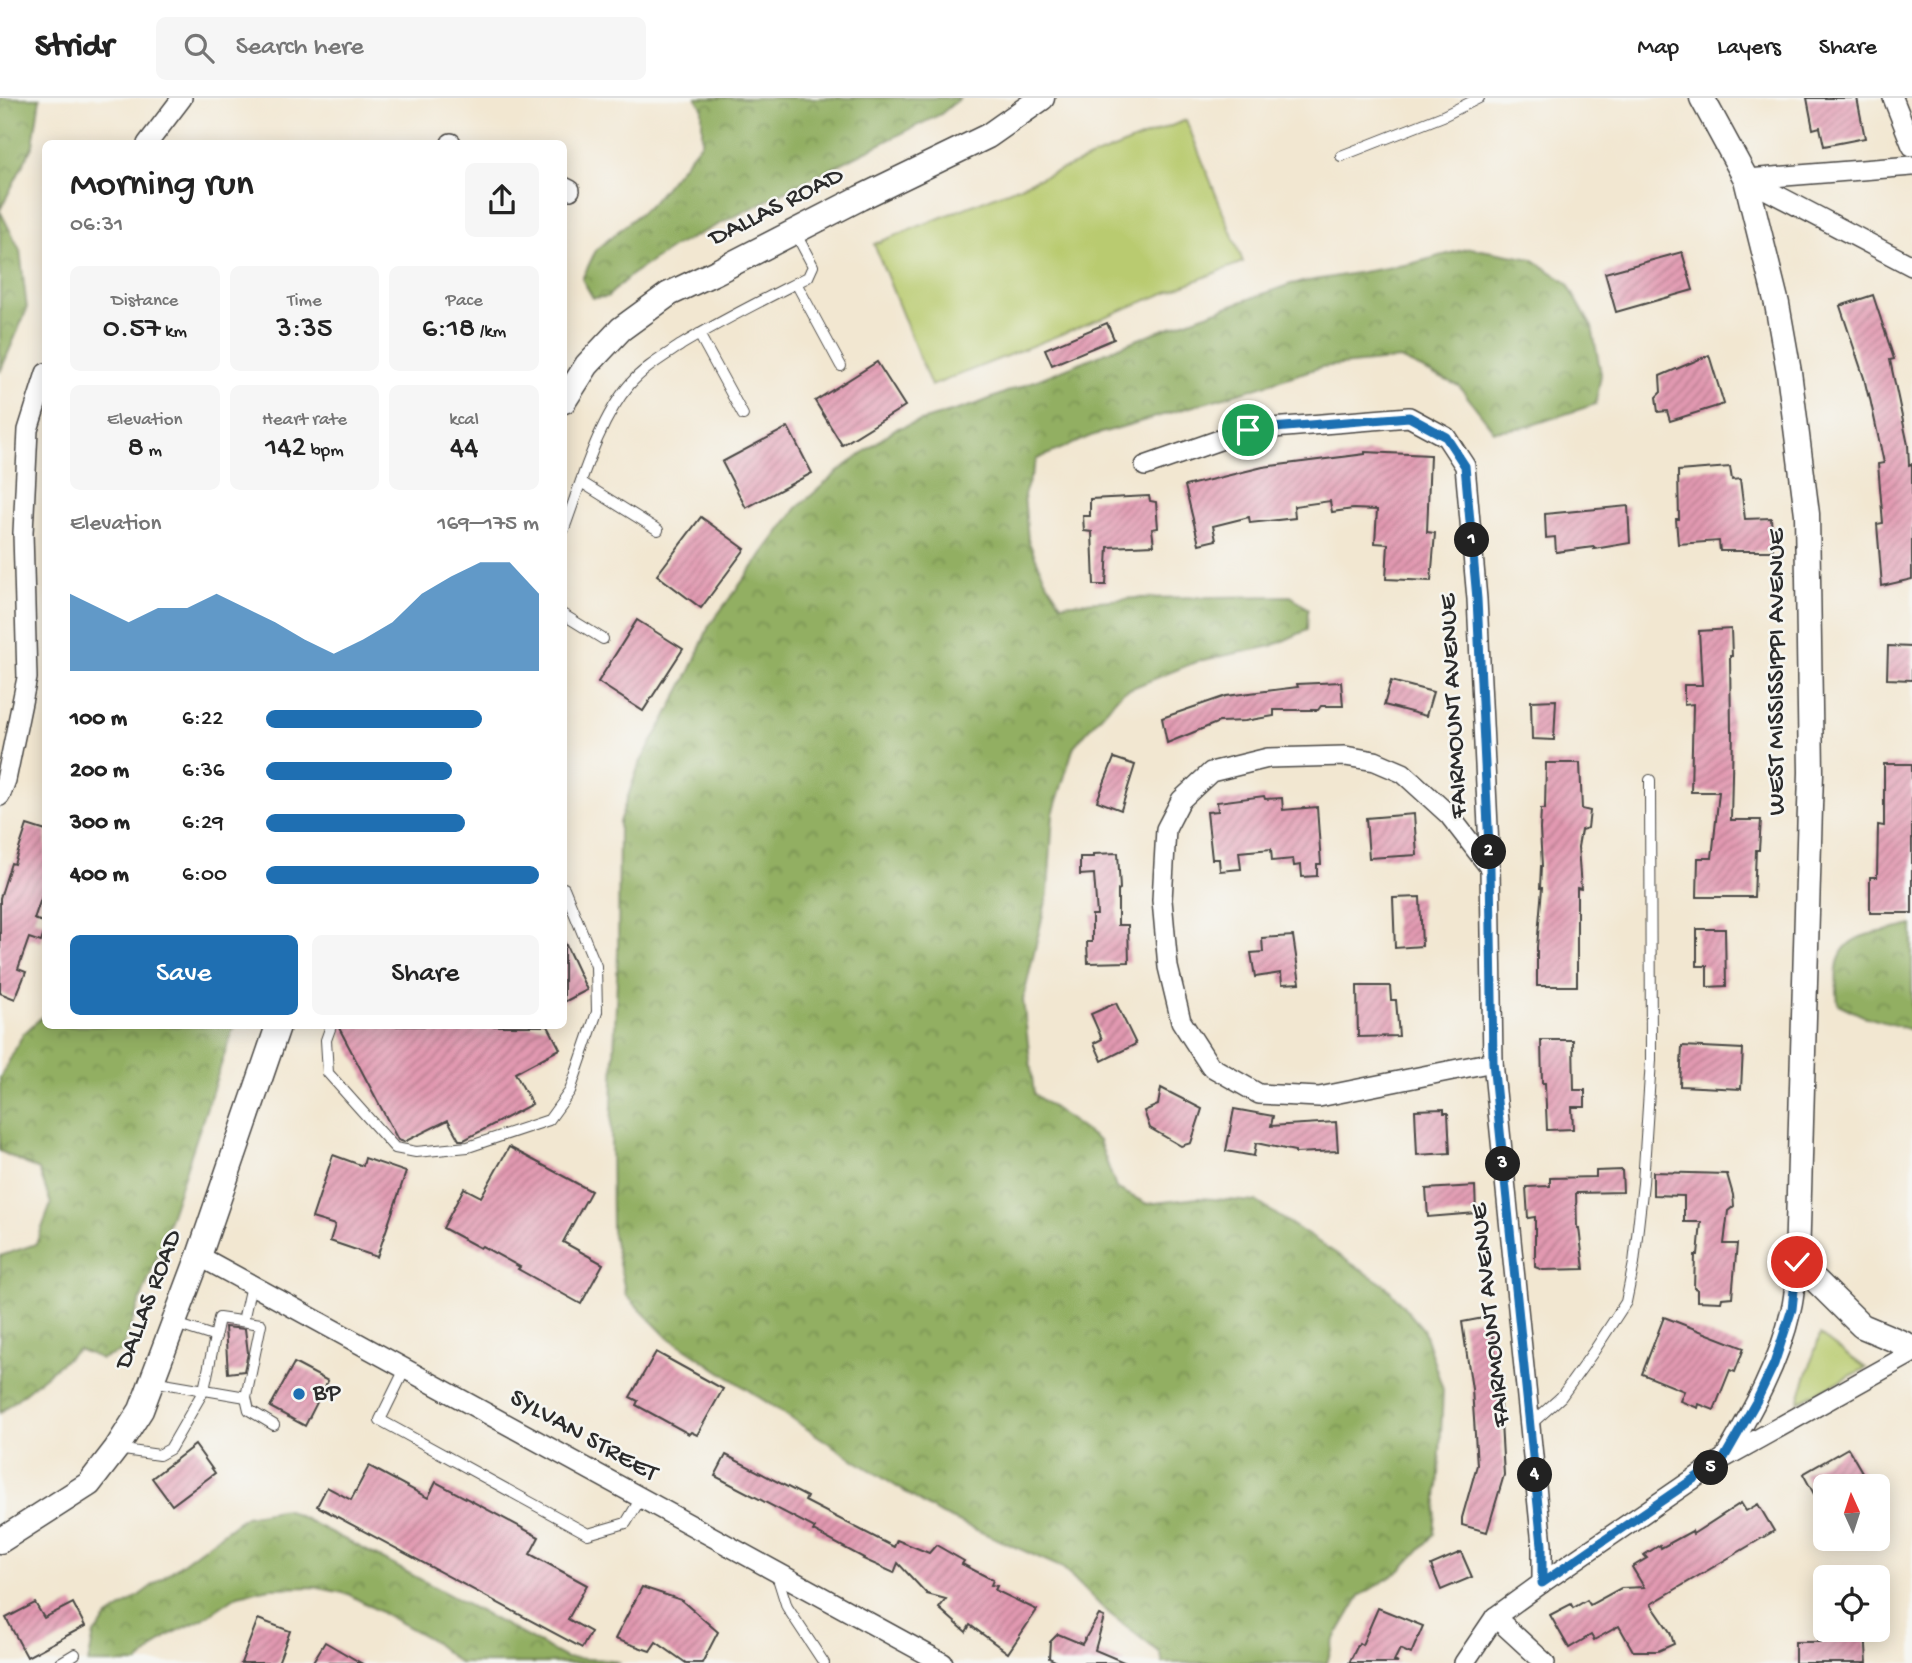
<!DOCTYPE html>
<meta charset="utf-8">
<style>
:root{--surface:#fff;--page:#f6f6f6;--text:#222;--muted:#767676;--line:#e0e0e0;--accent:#1f6fb2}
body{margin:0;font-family:"Gochi Hand",sans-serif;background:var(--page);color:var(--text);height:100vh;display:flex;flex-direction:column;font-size:26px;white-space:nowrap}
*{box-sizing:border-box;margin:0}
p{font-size:23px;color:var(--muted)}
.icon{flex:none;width:38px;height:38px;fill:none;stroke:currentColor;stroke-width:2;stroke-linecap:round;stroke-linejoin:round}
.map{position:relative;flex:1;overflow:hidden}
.drawer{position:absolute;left:42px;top:42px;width:525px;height:889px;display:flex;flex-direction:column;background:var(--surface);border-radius:10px;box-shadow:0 4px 18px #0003}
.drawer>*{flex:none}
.needle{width:46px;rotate:357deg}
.controls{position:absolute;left:1813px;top:1376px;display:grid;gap:14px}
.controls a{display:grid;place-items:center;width:77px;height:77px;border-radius:10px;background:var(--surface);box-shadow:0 4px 18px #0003;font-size:35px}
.pin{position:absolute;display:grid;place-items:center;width:60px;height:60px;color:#fff;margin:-30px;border:4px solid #fff;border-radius:50%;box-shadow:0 2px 7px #0007}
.km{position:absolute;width:35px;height:35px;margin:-18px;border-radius:50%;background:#222;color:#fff;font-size:19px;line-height:35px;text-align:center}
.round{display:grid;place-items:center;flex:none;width:74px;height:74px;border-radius:10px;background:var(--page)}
.overview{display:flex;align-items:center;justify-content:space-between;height:119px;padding:0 28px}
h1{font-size:38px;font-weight:600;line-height:52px}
.stats{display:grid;grid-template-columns:repeat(3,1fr);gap:10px;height:119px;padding:7px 28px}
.stats div{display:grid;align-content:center;border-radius:10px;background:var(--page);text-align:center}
.stats b{font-size:30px;font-weight:600}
.stats small{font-size:19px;font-weight:400}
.stats p{font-size:19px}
.chart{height:196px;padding:14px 28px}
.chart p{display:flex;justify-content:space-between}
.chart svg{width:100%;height:126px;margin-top:7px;fill:var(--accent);opacity:.7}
.primary-button{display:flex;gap:14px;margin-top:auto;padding:14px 28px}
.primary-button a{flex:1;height:80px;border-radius:10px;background:var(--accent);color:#fff;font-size:28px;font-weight:600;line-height:80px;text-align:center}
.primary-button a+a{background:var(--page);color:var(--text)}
ul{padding:0 28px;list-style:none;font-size:23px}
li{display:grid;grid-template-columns:112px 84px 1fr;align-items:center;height:52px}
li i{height:18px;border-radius:9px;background:var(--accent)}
header{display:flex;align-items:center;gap:42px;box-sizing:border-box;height:98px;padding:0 35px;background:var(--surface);border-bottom:2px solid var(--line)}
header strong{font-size:33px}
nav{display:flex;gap:38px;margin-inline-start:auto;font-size:24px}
.search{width:490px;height:63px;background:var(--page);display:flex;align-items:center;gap:18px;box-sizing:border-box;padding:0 24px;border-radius:10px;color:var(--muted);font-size:26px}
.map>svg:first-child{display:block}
.green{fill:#b9cb6f;stroke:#727b4d;stroke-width:2}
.forest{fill:url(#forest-crowns);stroke:#5e6d46;stroke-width:2}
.building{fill:url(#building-hatch)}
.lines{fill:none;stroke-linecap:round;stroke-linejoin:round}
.service-casing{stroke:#494744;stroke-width:12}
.minor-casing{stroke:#494744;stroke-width:22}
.tertiary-casing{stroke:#494744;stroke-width:27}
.service{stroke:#fff;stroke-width:10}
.minor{stroke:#fff;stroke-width:19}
.tertiary{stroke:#fff;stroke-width:24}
.route-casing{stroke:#fff;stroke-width:14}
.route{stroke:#1f6fb2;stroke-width:9}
.poi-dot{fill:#1f6fb2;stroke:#f6f6f2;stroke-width:2.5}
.labels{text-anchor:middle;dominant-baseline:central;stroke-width:5;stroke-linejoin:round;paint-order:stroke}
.street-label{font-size:26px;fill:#2b2b2b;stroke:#f6f6f2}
.poi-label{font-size:26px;fill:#2b2b2b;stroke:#f6f6f2;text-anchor:start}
</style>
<header>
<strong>Stridr</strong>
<div class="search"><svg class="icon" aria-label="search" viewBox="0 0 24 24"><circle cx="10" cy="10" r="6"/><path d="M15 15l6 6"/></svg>Search here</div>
<nav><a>Map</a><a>Layers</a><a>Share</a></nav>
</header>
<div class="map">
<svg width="1912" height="1565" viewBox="0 0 1912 1565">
<defs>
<pattern id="forest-crowns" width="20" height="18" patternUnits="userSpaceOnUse" patternTransform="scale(1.75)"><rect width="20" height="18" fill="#92af62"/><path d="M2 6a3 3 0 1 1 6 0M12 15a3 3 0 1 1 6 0" fill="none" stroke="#778f51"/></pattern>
<pattern id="building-hatch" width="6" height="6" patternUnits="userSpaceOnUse" patternTransform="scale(1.75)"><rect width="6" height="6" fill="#e299b1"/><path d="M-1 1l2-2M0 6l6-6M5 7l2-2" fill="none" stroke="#b77d90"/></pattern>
</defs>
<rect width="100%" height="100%" fill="#f6f6f2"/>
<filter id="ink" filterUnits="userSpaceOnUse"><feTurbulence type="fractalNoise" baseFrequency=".0143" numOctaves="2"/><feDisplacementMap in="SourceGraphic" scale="14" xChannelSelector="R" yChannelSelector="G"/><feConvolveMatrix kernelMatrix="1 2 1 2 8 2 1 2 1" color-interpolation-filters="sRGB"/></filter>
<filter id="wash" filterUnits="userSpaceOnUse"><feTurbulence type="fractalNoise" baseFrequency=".00686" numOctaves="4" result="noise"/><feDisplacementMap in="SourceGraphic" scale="28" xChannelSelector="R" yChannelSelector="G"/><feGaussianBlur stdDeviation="1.57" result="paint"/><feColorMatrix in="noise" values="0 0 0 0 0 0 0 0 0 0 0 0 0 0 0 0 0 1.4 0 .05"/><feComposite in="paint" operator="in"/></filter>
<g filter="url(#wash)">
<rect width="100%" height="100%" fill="#f2e7d1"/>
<g class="green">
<polygon points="1186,22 1243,164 931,288 874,146"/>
<polygon points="1820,1237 1866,1270 1798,1304"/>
</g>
<g class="forest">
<polygon points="0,0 40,0 33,47 0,112"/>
<polygon points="696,0 960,0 941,16 675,148 631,177 607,199 593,200 582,181 596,152 652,105 702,44 702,9"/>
<polygon points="0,113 20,152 27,211 0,274"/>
<polygon points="1470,150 1532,161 1567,185 1592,229 1601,276 1596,306 1526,329 1494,333 1459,288 1400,261 1321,269 1252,291 1091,338 1037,361 1024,397 1028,442 1045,481 1061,506 1137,500 1291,498 1308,511 1307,532 1272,548 1198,563 1122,594 1074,648 1053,716 1048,795 1023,902 1034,996 1099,1043 1116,1090 1147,1106 1198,1100 1257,1104 1386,1188 1423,1231 1443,1292 1439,1377 1434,1436 1400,1473 1360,1498 1333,1544 1327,1565 1163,1565 1160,1555 1105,1512 1063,1470 938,1415 836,1350 665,1237 626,1197 612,1133 611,1034 618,854 619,724 639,667 666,619 691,571 709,528 797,410 839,373 895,331 977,306 1156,234 1291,186 1410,166"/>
<path d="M 1912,827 L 1912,932 L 1863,918 L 1838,906 C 1835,870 1832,843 1875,835 C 1888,832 1899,831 1912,827 Z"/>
<polygon points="45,916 46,928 234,928 156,1161 121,1254 101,1261 78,1251 0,1315 0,1158 36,1146 51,1106 39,1072 0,1053 0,980 23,936"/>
<polygon points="285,1411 377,1458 566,1560 611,1562 620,1565 459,1565 430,1541 348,1496 314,1489 270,1490 238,1497 203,1521 167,1538 138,1565 88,1565 94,1536 108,1519 129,1505 246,1418"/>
</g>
<g id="blocks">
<g class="building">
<polygon points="1807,0 1857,0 1865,40 1824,48 1820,29 1813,31"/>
<polygon points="1682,154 1693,192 1616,214 1605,175"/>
<polygon points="1873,197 1894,261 1890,262 1908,347 1909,367 1912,366 1912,481 1882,488 1877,426 1883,425 1878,366 1884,365 1869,296 1868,297 1864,280 1840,208"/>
<polygon points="1107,225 1114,241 1052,267 1045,251"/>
<polygon points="1709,257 1724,306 1670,323 1667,313 1658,314 1656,299 1661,294 1660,278"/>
<polygon points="877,264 905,308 842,347 815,303"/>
<polygon points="788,329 812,375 746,410 722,364"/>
<polygon points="1365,354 1430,357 1427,434 1435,435 1431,483 1386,481 1388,446 1375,445 1377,412 1353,411 1332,414 1330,403 1294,408 1295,420 1250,425 1249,419 1213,428 1216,442 1199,446 1185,388 1263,369 1365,356"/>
<polygon points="1730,369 1732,382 1740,381 1745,421 1771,420 1773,453 1720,453 1719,443 1678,446 1676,421 1679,421 1678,373"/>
<polygon points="1149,398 1150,403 1156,404 1158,430 1152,431 1154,447 1108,449 1106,487 1094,487 1092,434 1084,433 1083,418 1090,418 1090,401"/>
<polygon points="1628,408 1630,445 1594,451 1594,449 1556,454 1555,439 1546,440 1545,416"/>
<polygon points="701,419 745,451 701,510 657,477"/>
<polygon points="637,522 683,551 643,613 598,584"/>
<polygon points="1731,531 1732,558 1730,558 1731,633 1733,633 1731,722 1761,722 1759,752 1756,752 1754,799 1697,799 1698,760 1712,760 1719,694 1691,694 1693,606 1684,607 1684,587 1702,587 1699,533"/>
<polygon points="1888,548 1912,549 1912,582 1887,581"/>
<polygon points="1391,583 1433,594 1426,618 1384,607"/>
<polygon points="1341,584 1343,608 1321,608 1318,612 1274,612 1274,618 1245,623 1219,624 1167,645 1162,620 1226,598 1298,589 1297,586"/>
<polygon points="1556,602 1554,642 1532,641 1531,603"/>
<polygon points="1114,660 1135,667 1121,712 1097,703"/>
<polygon points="1546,665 1580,665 1582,711 1590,713 1588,730 1581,732 1578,749 1581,791 1577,790 1577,888 1537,888 1537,849 1542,790 1540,790 1541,768 1542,768 1540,731 1541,711 1545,711"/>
<polygon points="1884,666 1912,666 1912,815 1870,815 1870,779 1877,779 1878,727 1884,728"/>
<polygon points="1264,698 1265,701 1282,700 1283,712 1317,709 1321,766 1317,766 1317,778 1302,779 1301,767 1294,768 1293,761 1272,763 1271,751 1239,754 1241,771 1220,773 1219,761 1212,761 1207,714 1218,713 1217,704"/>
<polygon points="1414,716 1417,757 1369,760 1366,720"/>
<polygon points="27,727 46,733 46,786 34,821 46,825 46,830 41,844 29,840 18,871 26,874 15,901 0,895 0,800 11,765 14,766"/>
<polygon points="1118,755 1120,791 1118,792 1118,827 1128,827 1129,864 1088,865 1087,844 1092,844 1092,817 1097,817 1094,776 1080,777 1080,759 1093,759 1093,756"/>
<polygon points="1420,799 1422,848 1395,850 1393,800"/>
<polygon points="1697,831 1725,831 1726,888 1707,889 1707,868 1697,868"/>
<polygon points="1293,838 1300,885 1282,886 1281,875 1255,879 1251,855 1263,854 1262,840"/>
<polygon points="564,843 587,892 564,904"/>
<polygon points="1357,888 1390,888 1391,902 1396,902 1399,938 1358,939"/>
<polygon points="1116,905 1136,946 1102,963 1094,945 1102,941 1091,916"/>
<polygon points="338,928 548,928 560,951 515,975 532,1006 464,1042 459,1042 448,1022 404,1044 398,1042"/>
<polygon points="1541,942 1573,942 1574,992 1585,992 1585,1009 1572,1009 1573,1031 1547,1032 1545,985 1542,985"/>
<polygon points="1682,948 1743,951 1741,991 1680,988"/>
<polygon points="1161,990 1202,1011 1191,1045 1181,1048 1150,1030 1144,1013 1158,1007"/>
<polygon points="1234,1011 1273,1018 1271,1028 1336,1024 1338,1053 1295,1055 1295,1053 1256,1045 1254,1058 1226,1053"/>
<polygon points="1444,1011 1444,1015 1448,1015 1450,1055 1417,1057 1415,1012"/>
<polygon points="509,1049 591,1093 563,1144 603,1166 581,1206 518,1171 520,1169 482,1148 480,1150 443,1130 464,1090 481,1099"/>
<polygon points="333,1057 363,1068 365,1060 406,1074 377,1159 330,1143 335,1127 312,1120"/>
<polygon points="1622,1072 1623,1094 1576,1095 1577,1130 1579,1130 1584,1171 1543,1172 1535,1169 1535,1119 1528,1120 1526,1089 1550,1088 1550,1080 1596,1079 1596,1073"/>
<polygon points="1653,1074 1727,1076 1733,1097 1734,1108 1728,1113 1724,1146 1737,1146 1732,1199 1722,1200 1721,1204 1697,1203 1697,1191 1694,1190 1695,1157 1698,1157 1701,1124 1684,1124 1684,1098 1653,1097"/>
<polygon points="1475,1088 1476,1115 1428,1119 1426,1091"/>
<polygon points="1489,1219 1498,1272 1504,1377 1487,1434 1462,1427 1462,1420 1477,1367 1472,1291 1462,1224"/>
<polygon points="1664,1219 1744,1250 1735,1274 1730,1272 1714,1312 1699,1306 1698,1310 1680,1303 1684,1293 1642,1276"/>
<polygon points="225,1229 245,1231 248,1255 244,1273 228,1275"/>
<polygon points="656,1254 723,1291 697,1337 691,1334 689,1336 636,1307 638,1303 630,1299"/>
<polygon points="294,1265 328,1283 305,1328 270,1309"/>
<polygon points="195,1347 215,1375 172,1407 152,1380"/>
<polygon points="1848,1350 1862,1374 1846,1383 1849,1388 1825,1388 1825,1416 1803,1376"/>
<polygon points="726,1357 807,1399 805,1403 894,1449 897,1442 929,1455 936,1447 964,1463 962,1466 993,1482 991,1487 997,1488 995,1492 1037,1512 1008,1555 970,1527 966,1534 939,1510 946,1501 927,1496 898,1465 894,1475 863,1461 864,1460 813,1433 815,1430 715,1378"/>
<polygon points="369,1368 428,1400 436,1384 539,1439 530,1456 587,1487 568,1521 591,1534 582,1550 317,1408 327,1389 351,1402"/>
<polygon points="1741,1405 1746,1413 1758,1406 1774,1433 1651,1506 1670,1534 1674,1546 1658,1553 1633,1553 1619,1528 1594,1542 1591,1537 1569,1550 1550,1517 1571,1506 1573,1510 1587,1502 1590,1507 1621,1490 1644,1489 1632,1469 1647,1460 1644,1457 1660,1447 1661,1450 1692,1433 1693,1436"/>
<polygon points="1461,1454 1472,1479 1441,1492 1431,1467"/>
<polygon points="642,1489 681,1502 718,1534 702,1565 686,1565 656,1544 650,1553 615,1541"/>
<polygon points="35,1505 44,1520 73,1505 85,1528 27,1559 6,1520"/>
<polygon points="1378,1510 1423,1528 1411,1556 1400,1551 1394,1563 1398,1565 1349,1565 1359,1545 1362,1547"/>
<polygon points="1099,1517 1104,1519 1095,1552 1126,1565 1059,1565 1049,1560 1050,1544 1058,1536 1082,1546"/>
<polygon points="258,1521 290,1533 278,1565 241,1565"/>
<polygon points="1865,1531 1867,1565 1795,1565 1795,1544 1838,1544 1837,1532"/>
<polygon points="325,1544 361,1565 312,1565"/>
</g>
</g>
</g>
<g filter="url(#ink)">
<use href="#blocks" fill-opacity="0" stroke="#494744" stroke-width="2"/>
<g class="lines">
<defs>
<g id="service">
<polyline points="1341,58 1443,18 1479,0"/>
<polyline points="796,185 841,268"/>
<polyline points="699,236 743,317"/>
<polyline points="581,384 658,432"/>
<path d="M 564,431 C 581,385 598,323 630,286 C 644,270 663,259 681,247 C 722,222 765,201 808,179 L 813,168 L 795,134"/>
<polyline points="564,517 603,541"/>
<polyline points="331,928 326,942 328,975 395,1050 416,1054 468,1049 549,1022 570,993 597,914 596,868 564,790"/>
<polyline points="243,1223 251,1187"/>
<polyline points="173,1225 216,1239"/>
<polyline points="405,1271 380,1322 588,1436 626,1425 641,1400"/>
<polyline points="246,1299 249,1312 274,1327"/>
<polyline points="1530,1327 1561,1299 1594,1253 1626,1204 1634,1165 1643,1085 1651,962 1650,682"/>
<polyline points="117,1351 159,1357 170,1351 204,1292 219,1220 261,1226 246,1299 152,1283"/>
<polyline points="776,1474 787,1509 824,1565"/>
<polyline points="60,1565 75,1556"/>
</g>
<g id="minor">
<polyline points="1893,0 1912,48"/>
<polyline points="451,45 451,46"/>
<polyline points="147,46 182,0"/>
<polyline points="1746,81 1912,168"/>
<polyline points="1747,81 1912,68"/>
<polyline points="564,89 570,92"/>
<polyline points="1145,368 1248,332 1409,319 1446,339 1465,368 1477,501 1490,770 1493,964 1542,1447 1542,1485"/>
<polyline points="0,698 6,682 27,580 23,435 28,332 46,275"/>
<polyline points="1490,770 1449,717 1403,675 1375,663 1345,658 1268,660 1211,674 1181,702 1166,731 1162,802 1168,869 1181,923 1210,968 1259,996 1319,999 1493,964"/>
<polyline points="199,1158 943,1565"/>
<path d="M 1725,1359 C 1752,1313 1779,1266 1791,1212 C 1795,1197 1795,1180 1797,1164"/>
<polyline points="1495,1519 1545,1565"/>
<polyline points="1464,1565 1495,1519 1542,1485 1724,1360 1912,1255"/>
</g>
<g id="tertiary">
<polyline points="1702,0 1746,81 1777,206 1789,274 1807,416 1811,674 1797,1164 1862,1228 1912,1249"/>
<polyline points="564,303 587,267 621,231 669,196 716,174 860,100 988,38 1042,0"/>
<polyline points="0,1443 89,1386 116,1351 141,1312 199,1158 278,928"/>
</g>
</defs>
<use href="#service" class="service-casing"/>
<use href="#minor" class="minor-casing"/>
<use href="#tertiary" class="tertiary-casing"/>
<use href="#service" class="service"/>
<use href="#minor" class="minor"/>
<use href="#tertiary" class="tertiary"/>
</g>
</g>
<g class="lines" filter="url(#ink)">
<defs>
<polyline id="route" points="1248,332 1409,319 1446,339 1465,368 1477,501 1490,770 1493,964 1542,1447 1542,1485 1724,1360 1756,1304 1774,1266 1792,1211 1797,1164"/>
</defs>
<use href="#route" class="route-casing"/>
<use href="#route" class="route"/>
</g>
<circle class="poi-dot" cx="299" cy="1296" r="7"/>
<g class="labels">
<g class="street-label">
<text transform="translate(777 110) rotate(-27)">DALLAS ROAD</text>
<text transform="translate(1778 574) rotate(-90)">WEST MISSISSIPPI AVENUE</text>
<text transform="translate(1455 608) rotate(-93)">FAIRMOUNT AVENUE</text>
<text transform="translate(150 1202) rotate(-69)">DALLAS ROAD</text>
<text transform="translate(1492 1217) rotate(-96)">FAIRMOUNT AVENUE</text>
<text transform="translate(583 1339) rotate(29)">SYLVAN STREET</text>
</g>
<g class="poi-label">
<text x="313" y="1296">BP</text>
</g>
</g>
</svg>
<div class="controls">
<a><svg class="needle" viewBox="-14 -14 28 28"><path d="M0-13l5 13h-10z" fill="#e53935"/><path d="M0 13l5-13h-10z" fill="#767676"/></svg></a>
<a><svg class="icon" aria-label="locate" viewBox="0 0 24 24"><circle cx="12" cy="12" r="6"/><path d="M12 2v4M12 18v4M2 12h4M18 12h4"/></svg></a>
</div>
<div class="pin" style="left:1248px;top:332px;background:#1e9e55"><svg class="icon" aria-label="arrive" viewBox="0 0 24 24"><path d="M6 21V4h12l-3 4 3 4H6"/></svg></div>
<div class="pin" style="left:1797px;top:1164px;background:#d93025"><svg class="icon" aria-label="check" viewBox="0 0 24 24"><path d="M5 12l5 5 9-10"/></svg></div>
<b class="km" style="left:1472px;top:442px">1</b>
<b class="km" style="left:1489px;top:754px">2</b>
<b class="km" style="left:1503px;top:1066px">3</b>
<b class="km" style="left:1535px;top:1377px">4</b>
<b class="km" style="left:1711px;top:1370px">5</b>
<section class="drawer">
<div class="overview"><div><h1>Morning run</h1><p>06:31</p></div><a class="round"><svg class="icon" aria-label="share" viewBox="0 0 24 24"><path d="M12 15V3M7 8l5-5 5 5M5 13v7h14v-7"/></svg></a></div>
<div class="stats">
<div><p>Distance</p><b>0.57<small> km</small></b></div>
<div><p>Time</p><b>3:35</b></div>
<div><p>Pace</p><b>6:18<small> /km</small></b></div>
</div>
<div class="stats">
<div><p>Elevation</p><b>8<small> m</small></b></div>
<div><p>Heart rate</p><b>142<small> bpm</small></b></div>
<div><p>kcal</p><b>44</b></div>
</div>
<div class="chart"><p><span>Elevation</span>169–175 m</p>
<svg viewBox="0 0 160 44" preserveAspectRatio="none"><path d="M0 44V17L10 22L20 27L30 22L40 22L50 17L60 22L70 27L80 33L90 38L100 33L110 27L120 17L130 11L140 6L150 6L160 17V44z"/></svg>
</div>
<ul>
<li><b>100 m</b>6:22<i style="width:79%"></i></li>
<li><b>200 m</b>6:36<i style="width:68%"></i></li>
<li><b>300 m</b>6:29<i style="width:73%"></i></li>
<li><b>400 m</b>6:00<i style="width:100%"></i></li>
</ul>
<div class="primary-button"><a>Save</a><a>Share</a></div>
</section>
</div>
